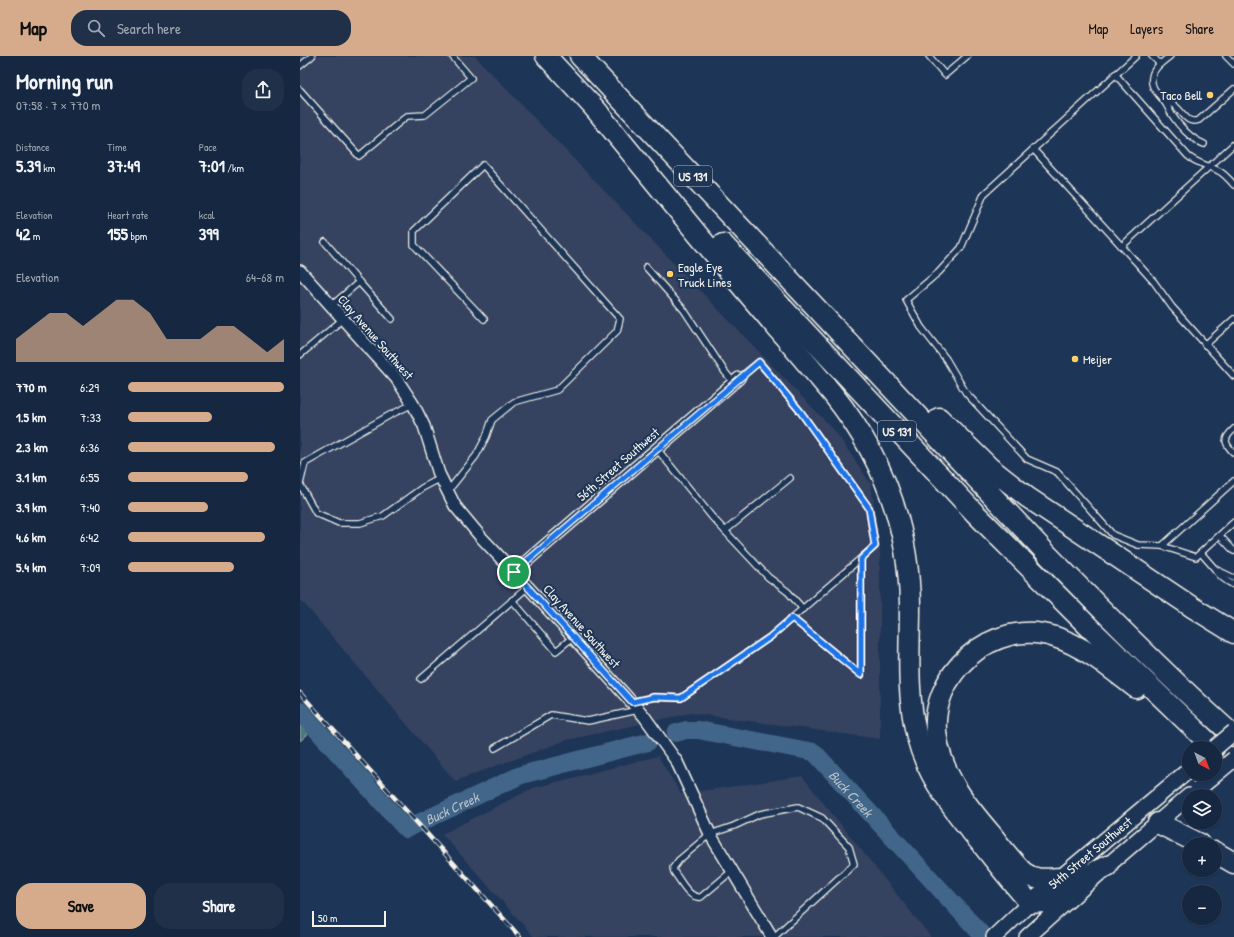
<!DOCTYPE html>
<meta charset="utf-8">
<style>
:root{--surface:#162841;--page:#1f3048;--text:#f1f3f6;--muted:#9ea6b1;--line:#35445a;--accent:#d6ab8b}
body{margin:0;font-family:"Patrick Hand",sans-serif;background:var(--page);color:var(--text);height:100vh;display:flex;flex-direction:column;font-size:15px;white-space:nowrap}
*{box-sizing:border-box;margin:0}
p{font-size:13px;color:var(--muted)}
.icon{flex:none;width:22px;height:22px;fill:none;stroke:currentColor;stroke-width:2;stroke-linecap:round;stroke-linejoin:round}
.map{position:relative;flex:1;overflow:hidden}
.drawer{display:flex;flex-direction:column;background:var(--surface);width:300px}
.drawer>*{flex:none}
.needle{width:26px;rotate:139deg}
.tools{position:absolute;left:882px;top:685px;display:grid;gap:8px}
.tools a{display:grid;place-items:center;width:40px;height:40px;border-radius:50%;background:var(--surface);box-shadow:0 1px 3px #0004,0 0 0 1px var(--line);font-size:20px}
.scale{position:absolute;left:12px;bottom:10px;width:74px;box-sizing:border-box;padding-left:4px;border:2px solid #f4f1e8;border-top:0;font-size:11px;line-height:14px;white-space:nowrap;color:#f4f1e8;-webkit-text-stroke:3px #1d3557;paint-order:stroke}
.pin{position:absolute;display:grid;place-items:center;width:34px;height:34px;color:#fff;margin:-17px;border:2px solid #fff;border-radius:50%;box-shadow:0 1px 4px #0007}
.round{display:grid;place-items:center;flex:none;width:42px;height:42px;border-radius:16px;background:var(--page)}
.head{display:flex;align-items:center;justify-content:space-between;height:68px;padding:0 16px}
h1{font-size:22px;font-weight:800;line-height:30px}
.stats{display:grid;grid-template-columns:repeat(3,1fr);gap:6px;height:68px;padding:4px 16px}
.stats div{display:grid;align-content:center}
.stats b{font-size:17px;font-weight:800}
.stats small{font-size:11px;font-weight:400}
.stats p{font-size:11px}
.chart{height:112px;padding:8px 16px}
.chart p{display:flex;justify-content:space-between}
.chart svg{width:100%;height:72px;margin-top:4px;fill:var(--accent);opacity:.7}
.button{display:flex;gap:8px;margin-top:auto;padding:8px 16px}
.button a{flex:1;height:46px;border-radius:16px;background:var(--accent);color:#111;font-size:16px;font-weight:800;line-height:46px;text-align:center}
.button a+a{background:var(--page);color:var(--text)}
ul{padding:0 16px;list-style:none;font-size:13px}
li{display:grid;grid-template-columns:64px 48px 1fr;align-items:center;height:30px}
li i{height:10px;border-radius:5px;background:var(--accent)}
header{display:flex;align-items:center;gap:24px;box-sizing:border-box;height:56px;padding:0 20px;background:var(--accent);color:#111}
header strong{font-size:19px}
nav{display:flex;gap:22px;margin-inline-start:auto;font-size:14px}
.search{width:280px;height:36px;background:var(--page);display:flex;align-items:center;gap:10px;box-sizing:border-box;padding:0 14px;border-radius:16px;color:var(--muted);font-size:15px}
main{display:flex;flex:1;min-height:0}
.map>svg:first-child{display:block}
.built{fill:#344360}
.green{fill:#4d777c;stroke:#a0b4b2}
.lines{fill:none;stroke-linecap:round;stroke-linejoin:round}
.river{stroke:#426689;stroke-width:18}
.service-casing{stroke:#f4f1e8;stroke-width:8}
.minor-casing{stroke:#f4f1e8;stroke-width:14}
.secondary-casing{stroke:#f4f1e8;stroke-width:18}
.motorway-casing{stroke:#f4f1e8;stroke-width:23}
.service{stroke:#1d3557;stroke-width:5.5}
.minor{stroke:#1d3557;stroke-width:11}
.secondary{stroke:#1d3557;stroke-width:15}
.motorway{stroke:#1d3557;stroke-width:20}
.rail-casing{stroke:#f4f1e8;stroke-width:4.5}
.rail{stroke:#1d3557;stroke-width:3;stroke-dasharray:9;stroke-linecap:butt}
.secondary-bridge-casing{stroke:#f4f1e8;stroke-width:18;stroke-linecap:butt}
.secondary-bridge{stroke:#1d3557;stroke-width:15}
.route-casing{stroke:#fff;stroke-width:8}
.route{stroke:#1a73e8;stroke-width:5}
.poi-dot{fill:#ffd166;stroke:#1d3557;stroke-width:1.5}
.labels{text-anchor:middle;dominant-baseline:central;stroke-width:4;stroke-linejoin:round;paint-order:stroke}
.shield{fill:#1d3557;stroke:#b4b9bc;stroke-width:1}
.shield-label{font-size:12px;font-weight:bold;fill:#f4f1e8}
.poi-label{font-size:13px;fill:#f4f1e8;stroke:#1d3557;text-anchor:start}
.street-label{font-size:13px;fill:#f4f1e8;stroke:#1d3557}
.water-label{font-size:14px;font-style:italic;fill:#b6c0c7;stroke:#1d3557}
</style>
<header>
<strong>Map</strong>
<div class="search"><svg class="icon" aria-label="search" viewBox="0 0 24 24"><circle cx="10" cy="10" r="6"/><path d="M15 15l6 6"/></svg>Search here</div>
<nav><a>Map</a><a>Layers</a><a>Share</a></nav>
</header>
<main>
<section class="drawer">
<div class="head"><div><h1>Morning run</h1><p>07:58 · 7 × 770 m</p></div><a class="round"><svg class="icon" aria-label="share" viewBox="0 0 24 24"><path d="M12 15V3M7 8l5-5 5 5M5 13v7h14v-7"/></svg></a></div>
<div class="stats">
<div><p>Distance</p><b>5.39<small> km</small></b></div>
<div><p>Time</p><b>37:49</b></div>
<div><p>Pace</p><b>7:01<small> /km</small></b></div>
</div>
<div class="stats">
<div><p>Elevation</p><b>42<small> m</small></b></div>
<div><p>Heart rate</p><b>155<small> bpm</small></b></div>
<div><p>kcal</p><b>399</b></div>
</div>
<div class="chart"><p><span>Elevation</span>64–68 m</p>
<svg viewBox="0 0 160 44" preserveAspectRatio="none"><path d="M0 44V30L10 22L20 14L30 14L40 22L50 14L60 6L70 6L80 14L90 30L100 30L110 30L120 22L130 22L140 30L150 38L160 30V44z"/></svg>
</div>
<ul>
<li><b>770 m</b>6:29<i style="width:100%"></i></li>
<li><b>1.5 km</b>7:33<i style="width:54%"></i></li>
<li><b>2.3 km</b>6:36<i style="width:94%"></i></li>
<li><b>3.1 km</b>6:55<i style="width:77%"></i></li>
<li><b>3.9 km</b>7:40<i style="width:51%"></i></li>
<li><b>4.6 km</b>6:42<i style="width:88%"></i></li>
<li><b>5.4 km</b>7:09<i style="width:68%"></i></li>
</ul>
<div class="button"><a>Save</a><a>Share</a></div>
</section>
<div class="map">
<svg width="934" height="881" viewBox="0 0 934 881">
<rect width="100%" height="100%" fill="#1d3557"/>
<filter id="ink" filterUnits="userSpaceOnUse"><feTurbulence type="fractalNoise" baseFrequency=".025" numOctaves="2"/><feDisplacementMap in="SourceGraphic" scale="8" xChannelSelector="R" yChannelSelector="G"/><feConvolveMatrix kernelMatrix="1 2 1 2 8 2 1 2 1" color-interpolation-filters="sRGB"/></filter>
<g filter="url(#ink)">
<g class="built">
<polygon points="0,0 175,0 535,375 571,428 580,488 580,683 391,657 267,684 155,725 0,543"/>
<polygon points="358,700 381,738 502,720 631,881 234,881 142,778 233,732"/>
</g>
<polygon class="green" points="0,657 14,673 0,685"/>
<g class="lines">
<g class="river">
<path id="s1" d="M 0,655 L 106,773 L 221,719 L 348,686"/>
<path id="s2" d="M 376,677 L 386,674 L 398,674 L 514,696 L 684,881"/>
</g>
<defs>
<g id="service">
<polyline points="629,0 645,19 667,0"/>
<polyline points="836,0 684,138 661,192 639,216 606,244 621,271 646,303 666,337 727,403 757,416 813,479 838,489 862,490 896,501 934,466"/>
<polyline points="852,0 860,8"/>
<path d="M 870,0 C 863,6 853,12 852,21 C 850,32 858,37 864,45 C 867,49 869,54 872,59 C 879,70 891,83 904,88"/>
<polyline points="926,0 934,8"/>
<polyline points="0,10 12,0"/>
<path d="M 815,18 L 888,100 C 896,107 907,109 917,114 C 924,117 929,123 934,129"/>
<polyline points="0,34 59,100 107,60 125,59 171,22 152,0"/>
<path d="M 865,46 C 868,47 871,47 874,49 C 883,55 886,69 899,64 L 934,33"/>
<polyline points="733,93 837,207 854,226 872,251 934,320"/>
<polyline points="25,186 59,226"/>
<polyline points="822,190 934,88"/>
<polyline points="346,211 384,254 425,316 434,327"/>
<polyline points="31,250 59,226 92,263"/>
<polyline points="905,289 934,263"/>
<polyline points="0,299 43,263"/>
<path d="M 934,373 C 923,383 924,387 934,397"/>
<polyline points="357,393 412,461 468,521 488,536 503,553"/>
<polyline points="0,428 16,457 39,467 60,467 83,460 122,432 141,422"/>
<polyline points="0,428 5,407 90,359 113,348"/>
<polyline points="148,435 176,400 186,381 192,364 214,346 257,334 317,275 320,263 183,109 114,175 114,189 184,263"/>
<polyline points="425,475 490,422"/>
<polyline points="920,480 934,495"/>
<polyline points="862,490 934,425"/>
<polyline points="901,497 915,513 934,522"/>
<path d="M 915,513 C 920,521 925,525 934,529"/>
<polyline points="212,544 256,595 273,581"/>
<polyline points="492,562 561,619 561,503"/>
<polyline points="121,623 228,531"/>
<polyline points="332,646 354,641 381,642 470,581 575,490 569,452 500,355 459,306 439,322"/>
<polyline points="195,692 251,659 288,665 338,654"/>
<path d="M 432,815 L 401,841 C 389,843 381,825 374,816 L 373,812 L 379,804 L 410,778 L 434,770 L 460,758 L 498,751 L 522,762 L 549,791 L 554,808 L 474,881"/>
</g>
<g id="minor">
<polyline points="0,215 96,322 113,348 124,370 139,418 155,450 180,480 228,531 344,660 377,706 410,778 472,881"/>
<polyline points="214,516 439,322"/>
</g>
<g id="secondary">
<path id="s3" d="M 694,881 L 730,847 L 889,714"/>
<polyline points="727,881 807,810 889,740"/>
</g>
<g id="motorway">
<polyline points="246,0 299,57"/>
<path d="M 280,0 L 749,500 C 809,561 870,623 934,680"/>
<path d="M 291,48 L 399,180 L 532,337 C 582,399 609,469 610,549 C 610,593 606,637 617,681 C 628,724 656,757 684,791 C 699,810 714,829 730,847 L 744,846 L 779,824 L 807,810"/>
<polyline points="423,188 674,456 789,571 914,692"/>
<polyline points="639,362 689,411 727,441 892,551 934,577"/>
<polyline points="858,767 900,788"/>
<polyline points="915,796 934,807"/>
<path d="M 760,822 C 746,823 735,825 723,816 C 712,805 702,792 692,779 C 668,751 643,721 637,683 C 626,620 693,560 755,581 C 786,591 811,613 836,632"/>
</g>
</defs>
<use href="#service" class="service-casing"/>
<use href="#minor" class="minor-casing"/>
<use href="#secondary" class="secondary-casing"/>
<use href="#motorway" class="motorway-casing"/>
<use href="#service" class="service"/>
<use href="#minor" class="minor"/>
<use href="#secondary" class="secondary"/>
<use href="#motorway" class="motorway"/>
<defs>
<polyline id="rail" points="0,637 220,881"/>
</defs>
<use href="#rail" class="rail-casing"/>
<use href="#rail" class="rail"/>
<defs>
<g id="secondary-bridge">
<polyline points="915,692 934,676"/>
<polyline points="898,733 934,703"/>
</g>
</defs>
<use href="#secondary-bridge" class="secondary-bridge-casing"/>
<use href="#secondary-bridge" class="secondary-bridge"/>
</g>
</g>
<g class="lines" filter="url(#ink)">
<defs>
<polygon id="route" points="459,306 500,355 569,452 575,490 561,503 561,619 492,562 470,581 381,642 354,641 332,646 214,516"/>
</defs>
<use href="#route" class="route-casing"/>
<use href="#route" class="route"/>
</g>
<g class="poi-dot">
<circle cx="910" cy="39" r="4"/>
<circle cx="370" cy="218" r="4"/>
<circle cx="775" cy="303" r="4"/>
</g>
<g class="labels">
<g class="shield">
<rect x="374" y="110" width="38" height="20" rx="3"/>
<rect x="578" y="365" width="38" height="20" rx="3"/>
</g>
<g class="shield-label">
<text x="393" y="120">US 131</text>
<text x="597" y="375">US 131</text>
</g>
<g class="poi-label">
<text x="902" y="39" text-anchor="end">Taco Bell</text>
<text x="378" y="211">Eagle Eye<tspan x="378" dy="15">Truck Lines</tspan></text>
<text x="783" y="303">Meijer</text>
</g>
<g class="street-label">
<text transform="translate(76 281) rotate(49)">Clay Avenue Southwest</text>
<text transform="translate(318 408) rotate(-41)">56th Street Southwest</text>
<text transform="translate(282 570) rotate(48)">Clay Avenue Southwest</text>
<text stroke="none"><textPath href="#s3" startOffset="128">54th Street Southwest</textPath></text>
</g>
<g class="water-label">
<text stroke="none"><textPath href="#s2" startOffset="196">Buck Creek</textPath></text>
<text stroke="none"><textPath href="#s1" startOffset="209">Buck Creek</textPath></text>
</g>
</g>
</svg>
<div class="tools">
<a><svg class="needle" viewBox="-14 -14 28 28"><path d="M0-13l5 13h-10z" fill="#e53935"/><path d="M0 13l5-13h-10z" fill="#9ea6b1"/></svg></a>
<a><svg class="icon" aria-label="layers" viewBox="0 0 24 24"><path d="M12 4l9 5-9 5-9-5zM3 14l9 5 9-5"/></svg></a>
<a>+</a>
<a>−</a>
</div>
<div class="scale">50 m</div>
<div class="pin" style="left:214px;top:516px;background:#1e9e55"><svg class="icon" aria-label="arrive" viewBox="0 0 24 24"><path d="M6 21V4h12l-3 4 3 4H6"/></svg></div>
</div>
</main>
